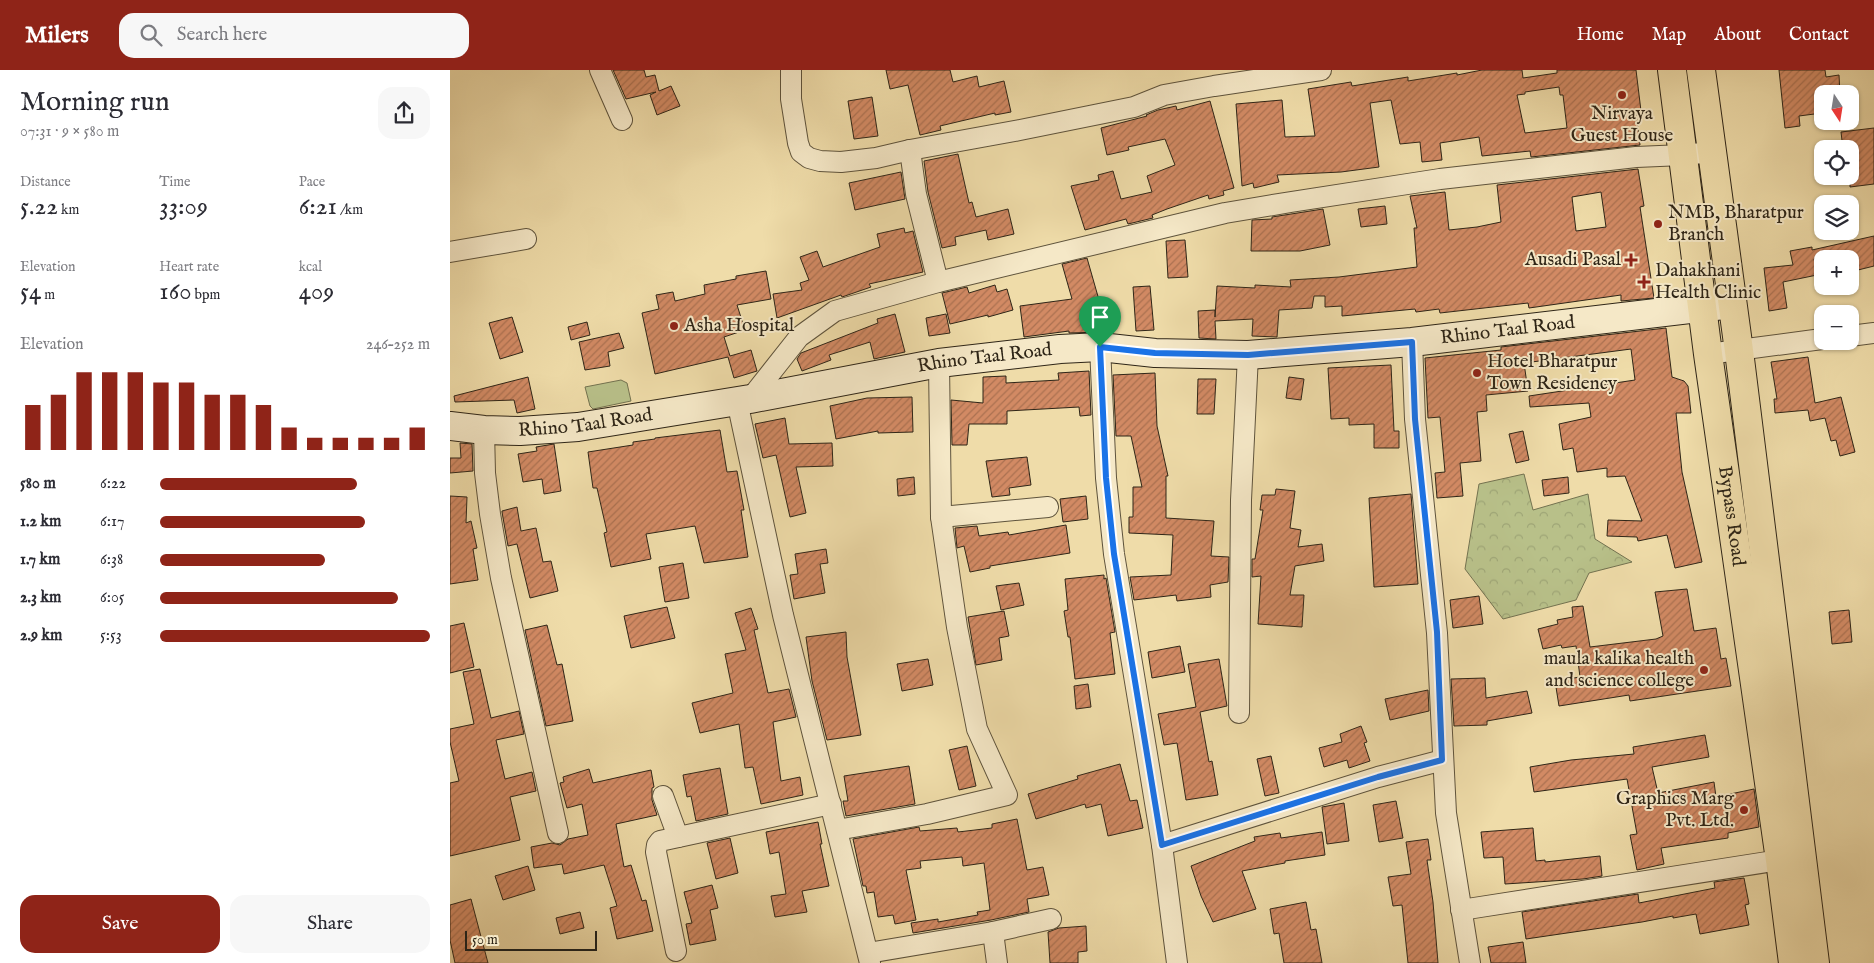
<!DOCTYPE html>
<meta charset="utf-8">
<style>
:root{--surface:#fff;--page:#f7f7f7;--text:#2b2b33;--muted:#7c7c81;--accent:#8f2418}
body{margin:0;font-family:"IM FELL English",serif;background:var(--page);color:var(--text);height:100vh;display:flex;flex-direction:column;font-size:19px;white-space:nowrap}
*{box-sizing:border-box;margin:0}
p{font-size:16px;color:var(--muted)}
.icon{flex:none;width:28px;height:28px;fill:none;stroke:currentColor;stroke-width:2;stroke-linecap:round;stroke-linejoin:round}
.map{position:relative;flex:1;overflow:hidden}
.sheet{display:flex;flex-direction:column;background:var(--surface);width:450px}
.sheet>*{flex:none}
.needle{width:32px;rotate:168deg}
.tools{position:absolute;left:1364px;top:15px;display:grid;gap:10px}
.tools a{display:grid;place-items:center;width:45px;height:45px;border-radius:10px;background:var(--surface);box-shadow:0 1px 4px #0004;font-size:25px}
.scale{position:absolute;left:15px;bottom:12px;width:132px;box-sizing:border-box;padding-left:5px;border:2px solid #2e2517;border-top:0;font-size:14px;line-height:18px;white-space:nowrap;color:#2e2517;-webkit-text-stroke:4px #f5e8c7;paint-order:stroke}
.pin{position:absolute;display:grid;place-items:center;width:42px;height:42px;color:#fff;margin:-51px -21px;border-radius:50% 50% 50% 0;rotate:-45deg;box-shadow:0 0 5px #0007}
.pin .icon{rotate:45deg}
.round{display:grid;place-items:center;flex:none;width:52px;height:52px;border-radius:15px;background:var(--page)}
.summary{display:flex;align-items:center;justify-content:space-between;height:85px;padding:0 20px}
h1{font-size:28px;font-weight:600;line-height:38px}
.figures{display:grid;grid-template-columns:repeat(3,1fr);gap:8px;height:85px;padding:5px 20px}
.figures div{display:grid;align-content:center}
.figures b{font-size:25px;font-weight:600}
.figures small{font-size:14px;font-weight:400}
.figures p{font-size:14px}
.chart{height:140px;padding:10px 20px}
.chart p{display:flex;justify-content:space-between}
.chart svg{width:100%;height:90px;margin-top:5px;stroke:var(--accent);stroke-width:6}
.primary-button{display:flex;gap:10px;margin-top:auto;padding:10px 20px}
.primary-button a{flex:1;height:58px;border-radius:15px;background:var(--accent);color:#fff;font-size:20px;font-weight:600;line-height:58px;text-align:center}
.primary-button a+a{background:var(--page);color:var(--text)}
ul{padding:0 20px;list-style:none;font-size:16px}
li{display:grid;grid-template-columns:80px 60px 1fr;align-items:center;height:38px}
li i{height:12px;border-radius:6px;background:var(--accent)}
header{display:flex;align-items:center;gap:30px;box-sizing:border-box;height:70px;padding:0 25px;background:var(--accent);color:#fff}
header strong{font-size:24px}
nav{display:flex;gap:28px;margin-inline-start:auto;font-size:18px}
.search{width:350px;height:45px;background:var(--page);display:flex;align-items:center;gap:12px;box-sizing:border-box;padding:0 18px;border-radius:15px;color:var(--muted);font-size:19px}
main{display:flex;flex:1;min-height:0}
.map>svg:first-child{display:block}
.green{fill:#b8c089;stroke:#737250}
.park{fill:url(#park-crowns);stroke:#737250}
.building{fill:url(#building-hatch);stroke:#2e2517;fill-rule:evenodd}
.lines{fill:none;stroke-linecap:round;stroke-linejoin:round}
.street-casing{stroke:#5e533c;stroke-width:22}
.secondary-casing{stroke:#2e2517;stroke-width:30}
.highway-casing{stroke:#2e2517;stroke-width:30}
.street{stroke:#f5e8c7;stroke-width:20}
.secondary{stroke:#f5e8c7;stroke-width:28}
.highway{stroke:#efdca9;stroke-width:28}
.route-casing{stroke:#fff;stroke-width:10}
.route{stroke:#1a73e8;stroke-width:6}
.poi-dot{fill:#8f2418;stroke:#f5e8c7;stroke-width:2}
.labels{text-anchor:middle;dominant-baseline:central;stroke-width:4;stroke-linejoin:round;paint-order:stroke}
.poi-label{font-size:19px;fill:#2e2517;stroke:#f5e8c7;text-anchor:start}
.street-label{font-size:19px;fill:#2e2517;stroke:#f5e8c7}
</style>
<header>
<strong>Milers</strong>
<div class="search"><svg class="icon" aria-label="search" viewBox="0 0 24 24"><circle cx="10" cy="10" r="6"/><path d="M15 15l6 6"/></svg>Search here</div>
<nav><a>Home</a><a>Map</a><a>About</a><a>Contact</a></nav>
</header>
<main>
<section class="sheet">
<div class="summary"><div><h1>Morning run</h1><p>07:31 · 9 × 580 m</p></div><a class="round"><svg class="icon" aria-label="share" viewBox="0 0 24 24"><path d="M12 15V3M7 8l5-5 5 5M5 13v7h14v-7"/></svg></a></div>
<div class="figures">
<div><p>Distance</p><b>5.22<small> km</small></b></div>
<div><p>Time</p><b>33:09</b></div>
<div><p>Pace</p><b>6:21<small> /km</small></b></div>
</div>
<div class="figures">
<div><p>Elevation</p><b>54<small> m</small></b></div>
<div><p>Heart rate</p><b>160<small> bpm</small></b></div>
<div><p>kcal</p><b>409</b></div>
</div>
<div class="chart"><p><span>Elevation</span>246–252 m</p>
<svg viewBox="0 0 160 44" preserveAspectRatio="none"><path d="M5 44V22M15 44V17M25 44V6M35 44V6M45 44V6M55 44V11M65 44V11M75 44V17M85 44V17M95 44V22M105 44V33M115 44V38M125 44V38M135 44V38M145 44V38M155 44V33"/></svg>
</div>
<ul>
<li><b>580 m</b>6:22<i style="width:73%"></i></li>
<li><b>1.2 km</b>6:17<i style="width:76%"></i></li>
<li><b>1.7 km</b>6:38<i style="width:61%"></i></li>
<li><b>2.3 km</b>6:05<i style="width:88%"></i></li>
<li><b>2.9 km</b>5:53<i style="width:100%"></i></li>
</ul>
<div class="primary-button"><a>Save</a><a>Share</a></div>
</section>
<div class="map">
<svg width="1424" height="893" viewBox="0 0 1424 893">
<defs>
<pattern id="park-crowns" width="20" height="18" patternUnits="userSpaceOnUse" patternTransform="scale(1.25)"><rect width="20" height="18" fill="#b8c089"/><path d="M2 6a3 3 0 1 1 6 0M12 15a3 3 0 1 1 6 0" fill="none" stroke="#9ea576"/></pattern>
<pattern id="building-hatch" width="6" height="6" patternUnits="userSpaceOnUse" patternTransform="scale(1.25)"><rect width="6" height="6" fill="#d28a64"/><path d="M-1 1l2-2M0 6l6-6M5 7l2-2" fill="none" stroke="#ab7151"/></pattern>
</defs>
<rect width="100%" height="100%" fill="#efdca9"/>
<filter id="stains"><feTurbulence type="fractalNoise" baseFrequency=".004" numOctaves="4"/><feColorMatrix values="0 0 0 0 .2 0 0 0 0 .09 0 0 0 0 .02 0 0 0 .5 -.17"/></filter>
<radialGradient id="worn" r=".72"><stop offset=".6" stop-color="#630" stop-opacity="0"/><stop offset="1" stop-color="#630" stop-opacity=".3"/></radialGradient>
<polygon class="green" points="171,310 177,313 181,331 143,339 140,336 135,317"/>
<polygon class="park" points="1074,404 1083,440 1138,424 1145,469 1182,492 1139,503 1126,530 1053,549 1015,499 1029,414"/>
<g class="building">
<polygon points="163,0 194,0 196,7 205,5 209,21 221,16 230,36 207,45 200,25 206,22 176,29"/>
<polygon points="436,0 500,0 503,12 527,6 529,17 554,11 561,42 545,45 545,43 490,56 491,60 470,65 458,15 440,19"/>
<path d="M 1032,0 L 1072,0 L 1073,8 L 1107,3 L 1107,0 L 1186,0 L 1191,41 L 1186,42 L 1190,75 L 1081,87 L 1080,81 L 1032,86 L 1029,67 L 990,73 L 992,90 L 972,92 L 970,72 L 950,74 L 941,30 L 920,33 L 929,97 L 891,102 L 827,105 L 829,112 L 804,118 L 803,113 L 792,116 L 786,34 L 832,30 L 835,67 L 865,66 L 858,19 L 901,12 L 902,16 L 958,7 L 958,11 L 1007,3 L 1007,5 ZM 1109,17 L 1110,25 L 1113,25 L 1117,58 L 1075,63 L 1067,25 L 1075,24 L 1075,22 Z"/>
<polygon points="1329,0 1375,0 1376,7 1389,5 1390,24 1372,24 1372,43 1349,46 1350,56 1335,58"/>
<polygon points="422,27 428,66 404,69 398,31"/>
<polygon points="760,31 784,118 773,121 774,125 759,129 758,125 717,139 702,145 703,148 678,154 676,149 635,160 621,116 649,110 648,105 663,101 671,129 702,122 697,106 725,95 715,69 678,77 679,80 657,85 651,58 697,46 696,45 708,40 726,36 727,40"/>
<polygon points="1424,58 1424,114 1400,117 1400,79 1393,79 1391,62"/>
<polygon points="508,84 519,133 522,132 526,147 558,139 564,164 538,170 536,160 505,167 506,175 492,178 478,122 474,91"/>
<path d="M 1188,99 L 1194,136 L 1190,137 L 1204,228 L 1171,231 L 1171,225 L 1079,238 L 1078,233 L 990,243 L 989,239 L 966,242 L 965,239 L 892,246 L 892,236 L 875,237 L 875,226 L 864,226 L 862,238 L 829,240 L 827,267 L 802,266 L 803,249 L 765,251 L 766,269 L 749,268 L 748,241 L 765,240 L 765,247 L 767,216 L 805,218 L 805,215 L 841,217 L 840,210 L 889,207 L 967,197 L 964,158 L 967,158 L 960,126 L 995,122 L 999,160 L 1027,157 L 1051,152 L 1047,115 ZM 1151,122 L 1156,157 L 1126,161 L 1122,127 Z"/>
<polygon points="451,102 455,129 405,140 399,113"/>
<polygon points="935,136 937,154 911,157 908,139"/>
<polygon points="873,139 880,175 850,181 801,181 802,150 822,149 822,147"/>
<polygon points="454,158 455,163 463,161 473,202 419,214 421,217 392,227 391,225 327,248 323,224 352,220 350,213 359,210 350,187 367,181 373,197 430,177 427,164"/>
<polygon points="1424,166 1424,196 1400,202 1400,189 1364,189 1367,205 1333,212 1337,238 1319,241 1314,198 1343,195 1340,181 1362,177 1362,180"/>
<polygon points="735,170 738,207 718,208 716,171"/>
<polygon points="637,188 649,230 654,262 619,263 619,261 574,267 570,236 622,229 612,194"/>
<polygon points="316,201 321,229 287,235 295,260 274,267 280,286 301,280 307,301 284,308 278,287 205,304 192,243 209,239 206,225 223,222 225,231 255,224 254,215 286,209 286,206"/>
<polygon points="545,215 547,222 557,219 563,240 538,247 538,245 500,254 492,223 517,217 519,223"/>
<polygon points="700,216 704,260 686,261 683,217"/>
<polygon points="445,244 455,282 424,289 420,272 379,285 381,290 352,301 347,289 351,283 428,253 427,249"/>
<polygon points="496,244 500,263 479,266 476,248"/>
<polygon points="62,247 73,282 50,289 39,253"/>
<polygon points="137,252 140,265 121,270 118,257"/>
<polygon points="1216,258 1222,307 1234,311 1238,316 1241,343 1226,343 1232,402 1252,492 1225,498 1217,465 1188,471 1187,467 1157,466 1158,450 1192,451 1175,406 1157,407 1157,398 1127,402 1123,378 1113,380 1109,354 1141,347 1139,333 1080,337 1079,326 1185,310 1181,279 1074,293 1078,321 1036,325 1037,341 1027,342 1031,391 1010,393 1013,426 987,428 985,403 995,402 990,347 978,348 975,288 1051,280 1051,277"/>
<polygon points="169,263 174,278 158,282 160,296 135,300 129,272"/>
<polygon points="1358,287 1365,333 1391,327 1405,382 1390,386 1386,370 1381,371 1375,348 1360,351 1358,340 1325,343 1324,329 1327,329 1321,292"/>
<polygon points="941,295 944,361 949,361 949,378 924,378 924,354 899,355 899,348 881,349 878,298"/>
<polygon points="639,301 641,345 630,346 629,337 557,341 557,354 519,354 517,375 502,375 501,330 533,333 533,307 556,306 556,313 609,310 608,303"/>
<polygon points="705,303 707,356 718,406 716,406 716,448 764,451 761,486 779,487 778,512 760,515 761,527 727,531 726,525 684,530 680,507 721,505 723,465 679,463 679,447 683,447 683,417 692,417 681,366 666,366 663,305"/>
<polygon points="78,307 85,339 67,343 64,330 5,332 4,326"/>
<polygon points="839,307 854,309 851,330 836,328"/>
<polygon points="748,309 766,309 764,344 747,344"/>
<polygon points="462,327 463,362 428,363 428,361 386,369 380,336 417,328"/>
<polygon points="335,348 339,374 382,373 383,396 346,397 356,443 340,447 326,385 313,388 305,354"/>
<polygon points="270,360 277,402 287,401 294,440 291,440 298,487 254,493 245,456 196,464 201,489 161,497 154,463 157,462 147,418 143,418 138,382 183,375 183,372 205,369 205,368"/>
<polygon points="1073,361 1079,390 1066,393 1059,364"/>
<polygon points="10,373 22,374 23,401 0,403 0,388 11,388"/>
<polygon points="104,374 111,421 94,424 92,409 73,412 68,384 87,381 86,377"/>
<polygon points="577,387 581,415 559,418 560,425 542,427 536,391"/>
<polygon points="464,407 465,424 448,426 447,409"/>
<polygon points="1118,407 1119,423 1094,426 1092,410"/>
<polygon points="826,419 845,421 840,458 851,460 848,477 872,474 874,491 845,496 840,525 854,525 852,557 808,554 811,506 802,507 802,489 805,489 813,440 810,440 812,425 825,425"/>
<polygon points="961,424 968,514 924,517 919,428"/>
<polygon points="0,426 17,427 16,453 21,451 27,478 23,479 28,510 0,514"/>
<polygon points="636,426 638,449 613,452 610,429"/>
<polygon points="67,437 71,461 86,458 93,492 101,491 108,521 80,528 67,474 58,476 52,442 52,441"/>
<polygon points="616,455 620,483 540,496 540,498 520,502 514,476 507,478 505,458 527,456 529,466 558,462 559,465"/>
<polygon points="376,479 378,493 370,494 375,523 344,529 340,505 348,504 345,484"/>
<polygon points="233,493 239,528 215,532 209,497"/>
<polygon points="654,505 654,509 656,508 665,562 660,563 665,604 625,609 620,567 618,567 614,541 618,540 615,509"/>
<polygon points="569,513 574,535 551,540 546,516"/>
<polygon points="1237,519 1244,561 1266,558 1271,589 1276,588 1281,616 1180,631 1179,625 1109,636 1105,611 1130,607 1126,576 1112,578 1111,575 1093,579 1088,559 1108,554 1107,550 1123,547 1122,537 1133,536 1140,577 1206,569 1213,566 1205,522"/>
<polygon points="1029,526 1033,554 1003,558 1000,530"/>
<polygon points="217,537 225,568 181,578 174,546"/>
<polygon points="301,538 308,559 304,560 318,623 339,619 346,647 323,652 331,711 350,707 353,725 311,734 303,697 295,698 289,654 250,663 242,633 283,623 275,584 296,580 285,543"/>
<polygon points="1399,540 1402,572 1382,574 1379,542"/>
<polygon points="554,541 559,566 549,568 552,590 526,595 518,547"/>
<polygon points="14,553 24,597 0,603 0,556"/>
<polygon points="97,555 107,595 112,594 123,651 96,656 75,560"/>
<polygon points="396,562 397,587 411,665 377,670 362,611 356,567"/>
<polygon points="730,576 735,602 702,608 698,582"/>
<polygon points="478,589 483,615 452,621 447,594"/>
<polygon points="769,589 777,636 750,642 759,692 762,691 768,725 736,730 727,673 714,675 708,644 746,637 738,594"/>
<polygon points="30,599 41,648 69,641 74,664 46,670 55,709 82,702 86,721 60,727 70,770 0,786 0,713 9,711 0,672 0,659 24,654 13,602"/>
<polygon points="1035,608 1036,628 1077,621 1082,643 1037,651 1037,655 1004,656 1001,609"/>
<polygon points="638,614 641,637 626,639 624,616"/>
<polygon points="978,620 979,641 940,650 935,629"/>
<polygon points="911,656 917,672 914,673 920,691 899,698 897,690 874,697 869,678 892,672 890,664"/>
<polygon points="1255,665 1259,687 1202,697 1208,723 1264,712 1266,727 1304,719 1309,757 1278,763 1278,768 1211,778 1214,794 1187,800 1180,765 1187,764 1177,709 1084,722 1080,697 1121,690 1184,684 1183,677"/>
<polygon points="517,676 526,716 509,720 499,680"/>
<polygon points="821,686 829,723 815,726 807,689"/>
<polygon points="670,694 680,731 687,730 693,758 658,766 651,734 636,738 635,734 586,749 578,724 628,709 627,706"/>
<polygon points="459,696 465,734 396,746 393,731 398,731 394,706"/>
<polygon points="270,698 278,744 246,751 241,726 237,727 233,705"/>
<polygon points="139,699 143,713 201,700 204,717 202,718 202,730 207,745 166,754 174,797 181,795 192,831 196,830 203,861 167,869 160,838 167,836 154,795 114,804 112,794 84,798 81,777 102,773 110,775 118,769 138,765 132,734 117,738 110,713 114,712 113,707"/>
<polygon points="946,731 953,768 929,772 923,735"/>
<polygon points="894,733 899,771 877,774 872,737"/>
<polygon points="567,749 577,800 593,797 599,825 577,829 579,842 541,850 463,863 461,853 488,849 488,852 528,845 527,842 540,840 534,793 513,796 512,787 470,791 471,798 456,800 466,850 445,854 443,845 428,847 424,822 417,823 416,816 413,816 403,769 469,757 470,761 507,758 508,762 542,758 542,754"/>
<polygon points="368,752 372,774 370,774 379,816 352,821 357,842 325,847 321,826 336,824 329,782 320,784 316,762"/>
<polygon points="1083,758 1086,791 1095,790 1095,792 1150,786 1152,806 1133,809 1055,814 1053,787 1034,788 1031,762"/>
<polygon points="872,762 875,785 835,791 835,793 792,801 806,839 763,852 751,826 741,796 805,771 804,767 830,763 831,768"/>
<polygon points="280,768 288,803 266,809 257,773"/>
<polygon points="978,769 981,790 977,790 983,832 988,893 958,893 952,835 943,836 938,807 961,804 956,772"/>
<polygon points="78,796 85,820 53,830 45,806"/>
<polygon points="1294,808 1299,834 1295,835 1299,855 1250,864 1246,844 1223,848 1223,846 1192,852 1076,869 1072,842 1188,824 1189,833 1265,818 1264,812"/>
<polygon points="262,815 268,838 260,840 266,870 240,875 236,854 242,853 234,822"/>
<polygon points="21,829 34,878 38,893 5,893 0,870 0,835"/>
<polygon points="856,832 861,860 866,859 872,893 834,893 829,863 824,864 820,839"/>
<polygon points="130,842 134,858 110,864 106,848"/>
<polygon points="636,856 637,881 628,882 628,893 600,893 598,862 609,858"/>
<polygon points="1073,872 1076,893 1041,893 1038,877"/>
</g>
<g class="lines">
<defs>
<g id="street">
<polyline points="150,0 172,50"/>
<polyline points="341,0 341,29 348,73 351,82 359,88 370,91 391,92 426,88 460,80 570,60 684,37 714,25 764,16 871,0"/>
<polyline points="460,80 466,124 488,212"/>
<polyline points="0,182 76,169"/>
<polyline points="1400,266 1424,263"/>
<polyline points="962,272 965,349 987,563 996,743 1020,893"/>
<polyline points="650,277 656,408 664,484 712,775 727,893"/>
<polyline points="1258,284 1372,269"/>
<polyline points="300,329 349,267 385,241 488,212 775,143 841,132 990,109 1186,87 1233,85 1262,82"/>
<polyline points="287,331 333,545 420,893"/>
<polyline points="34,360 35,403 40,444 51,508 108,763"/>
<polyline points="491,447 598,437"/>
<polyline points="789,643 791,430 798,285"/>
<polyline points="213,726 228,767"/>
<polyline points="387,760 477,744 557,725 527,659 507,557 491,447 489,293"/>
<polyline points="712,775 928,707 993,690"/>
<polyline points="1011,840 1330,790"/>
<polyline points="543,862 547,893"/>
<polyline points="226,881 206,782 207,775 210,771 381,734"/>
<polyline points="418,883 543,862 601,849"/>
</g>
<g id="secondary">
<path id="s1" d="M 0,356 L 34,360 L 70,361 L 128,357 L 300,329 L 489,293 L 610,279 L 650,277 L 705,283 L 798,285 L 962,272 L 1282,234"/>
</g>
<g id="highway">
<path id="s2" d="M 1222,0 L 1258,284 L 1330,790 L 1343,893"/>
<polyline points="1251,0 1289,281 1365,893"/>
</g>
</defs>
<use href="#street" class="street-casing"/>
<use href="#secondary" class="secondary-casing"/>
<use href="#highway" class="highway-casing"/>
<use href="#street" class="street"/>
<use href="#secondary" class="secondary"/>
<use href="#highway" class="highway"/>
</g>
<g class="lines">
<defs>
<polygon id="route" points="962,272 965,349 987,562 992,690 928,707 712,775 664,484 656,408 650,277 705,283 798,285"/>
</defs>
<use href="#route" class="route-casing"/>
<use href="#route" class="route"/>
</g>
<g class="poi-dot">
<circle cx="1172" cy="25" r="5"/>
<circle cx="1208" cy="154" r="5"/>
<path d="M1178.5 182.5h5v5h5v5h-5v5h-5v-5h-5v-5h5z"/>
<path d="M1191.5 204.5h5v5h5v5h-5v5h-5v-5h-5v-5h5z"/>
<circle cx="224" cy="256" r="5"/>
<circle cx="1027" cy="303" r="5"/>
<circle cx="1254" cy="600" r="5"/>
<circle cx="1294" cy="740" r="5"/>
</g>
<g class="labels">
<g class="poi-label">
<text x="1172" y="44" text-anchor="middle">Nirvaya<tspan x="1172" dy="22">Guest House</tspan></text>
<text x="1218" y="143">NMB, Bharatpur<tspan x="1218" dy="22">Branch</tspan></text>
<text x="1171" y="190" text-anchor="end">Ausadi Pasal</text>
<text x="1205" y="201">Dahakhani<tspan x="1205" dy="22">Health Clinic</tspan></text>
<text x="234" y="256">Asha Hospital</text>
<text x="1037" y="292">Hotel Bharatpur<tspan x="1037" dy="22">Town Residency</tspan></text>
<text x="1244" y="589" text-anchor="end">maula kalika health<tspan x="1244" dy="22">and science college</tspan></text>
<text x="1284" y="729" text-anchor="end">Graphics Marg<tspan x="1284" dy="22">Pvt. Ltd.</tspan></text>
</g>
<g class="street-label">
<text stroke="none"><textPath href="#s1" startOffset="1066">Rhino Taal Road</textPath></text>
<text stroke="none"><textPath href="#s1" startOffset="541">Rhino Taal Road</textPath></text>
<text stroke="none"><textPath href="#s1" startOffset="136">Rhino Taal Road</textPath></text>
<text stroke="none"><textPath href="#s2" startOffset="450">Bypass Road</textPath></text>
</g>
</g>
<rect width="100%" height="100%" filter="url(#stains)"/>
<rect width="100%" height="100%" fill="url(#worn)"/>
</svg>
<div class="tools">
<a><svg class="needle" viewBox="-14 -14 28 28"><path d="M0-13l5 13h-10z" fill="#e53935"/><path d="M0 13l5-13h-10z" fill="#7c7c81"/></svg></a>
<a><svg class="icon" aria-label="locate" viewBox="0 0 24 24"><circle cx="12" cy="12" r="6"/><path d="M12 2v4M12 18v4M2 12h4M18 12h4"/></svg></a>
<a><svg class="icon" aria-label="layers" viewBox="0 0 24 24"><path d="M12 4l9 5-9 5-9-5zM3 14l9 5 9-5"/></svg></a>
<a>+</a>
<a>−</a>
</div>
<div class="scale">50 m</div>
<div class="pin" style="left:650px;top:277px;background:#1e9e55"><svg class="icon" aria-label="arrive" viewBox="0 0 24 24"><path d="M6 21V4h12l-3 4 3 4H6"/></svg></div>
</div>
</main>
